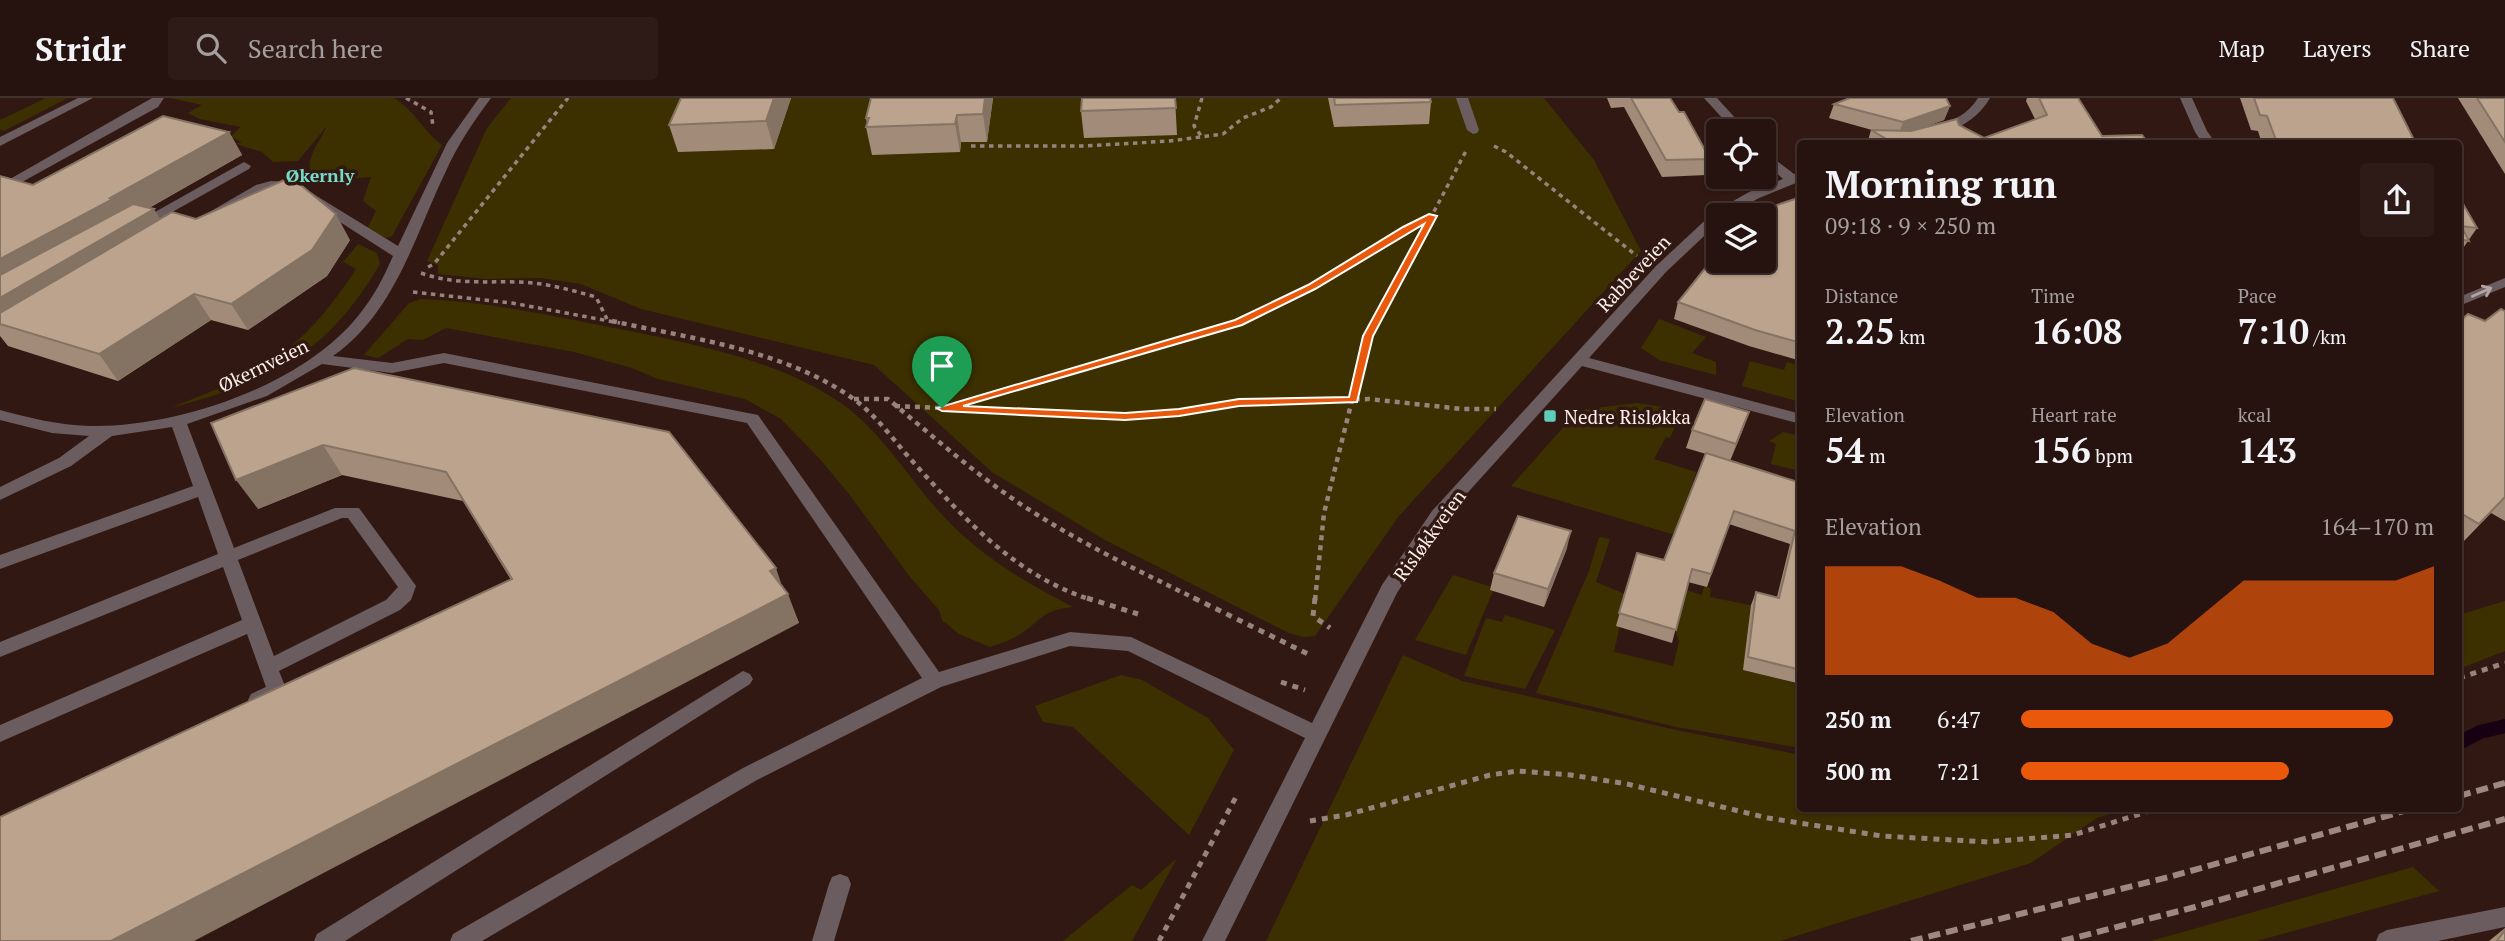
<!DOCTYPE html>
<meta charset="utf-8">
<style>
:root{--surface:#26120e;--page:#2e1b17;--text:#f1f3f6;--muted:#a49e9e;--line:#42322e;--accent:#ea580c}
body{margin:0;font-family:"PT Serif",serif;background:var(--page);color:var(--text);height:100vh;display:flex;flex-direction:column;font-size:26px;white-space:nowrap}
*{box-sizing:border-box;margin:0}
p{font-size:23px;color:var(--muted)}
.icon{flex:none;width:38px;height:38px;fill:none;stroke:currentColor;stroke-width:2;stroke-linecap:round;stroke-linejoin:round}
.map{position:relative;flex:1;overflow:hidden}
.panel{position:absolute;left:1797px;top:42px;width:665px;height:672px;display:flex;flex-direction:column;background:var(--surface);border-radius:7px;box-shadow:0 2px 5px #0004,0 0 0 2px var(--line)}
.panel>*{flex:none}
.tools{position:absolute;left:1706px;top:21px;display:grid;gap:14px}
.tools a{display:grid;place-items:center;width:70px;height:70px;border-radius:7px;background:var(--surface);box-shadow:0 2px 5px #0004,0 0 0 2px var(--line);font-size:35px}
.pin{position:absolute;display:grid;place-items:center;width:60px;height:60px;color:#fff;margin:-72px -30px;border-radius:50% 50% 50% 0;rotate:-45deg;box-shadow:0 0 7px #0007}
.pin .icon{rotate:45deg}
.round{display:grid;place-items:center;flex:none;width:74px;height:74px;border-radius:7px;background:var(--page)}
.head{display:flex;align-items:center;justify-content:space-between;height:119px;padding:0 28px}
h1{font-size:38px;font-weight:700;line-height:52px}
.stats{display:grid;grid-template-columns:repeat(3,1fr);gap:10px;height:119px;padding:7px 28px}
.stats div{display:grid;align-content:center}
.stats b{font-size:35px;font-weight:700}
.stats small{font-size:19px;font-weight:400}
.stats p{font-size:19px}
.chart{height:196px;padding:14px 28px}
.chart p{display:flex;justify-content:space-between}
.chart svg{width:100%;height:126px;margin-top:7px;fill:var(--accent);opacity:.7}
ul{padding:0 28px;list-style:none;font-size:23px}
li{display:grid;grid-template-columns:112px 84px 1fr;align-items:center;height:52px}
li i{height:18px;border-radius:9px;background:var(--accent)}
header{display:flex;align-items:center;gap:42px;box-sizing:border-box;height:98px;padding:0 35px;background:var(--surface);border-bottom:2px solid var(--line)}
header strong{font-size:33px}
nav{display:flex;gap:38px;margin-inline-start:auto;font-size:24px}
.search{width:490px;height:63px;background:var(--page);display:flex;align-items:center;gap:18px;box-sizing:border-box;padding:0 24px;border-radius:7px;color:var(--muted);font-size:26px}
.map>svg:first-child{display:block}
.green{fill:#3c3001}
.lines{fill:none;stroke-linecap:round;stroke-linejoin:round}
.stream{stroke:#160012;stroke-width:14}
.path-far2{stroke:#97837e;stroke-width:3.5;stroke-dasharray:4.5 4.5;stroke-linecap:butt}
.path-far1{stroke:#97837e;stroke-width:4.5;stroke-dasharray:5 5;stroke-linecap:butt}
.path{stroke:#97837e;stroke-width:5;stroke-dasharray:6 6;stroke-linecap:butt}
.minor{fill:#6b5c5f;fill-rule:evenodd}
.rail{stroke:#9d8883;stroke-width:6;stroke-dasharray:12 6;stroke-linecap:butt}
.wall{fill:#a28c79}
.shaded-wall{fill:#847263}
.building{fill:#bca38d;stroke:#847263;stroke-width:2}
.oneway{stroke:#b4a5a4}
.route{fill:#ea580c;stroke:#fff;stroke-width:2;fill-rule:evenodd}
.poi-dot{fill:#5ccebb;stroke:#321812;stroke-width:2.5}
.labels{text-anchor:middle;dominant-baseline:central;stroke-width:7;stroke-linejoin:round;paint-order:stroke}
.far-neighbourhood-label{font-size:18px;font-weight:bold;fill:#76dcca;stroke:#321812}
.street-label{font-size:19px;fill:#fdeeea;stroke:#321812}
.poi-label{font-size:19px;fill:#fdeeea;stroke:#321812;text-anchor:start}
</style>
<header>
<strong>Stridr</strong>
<div class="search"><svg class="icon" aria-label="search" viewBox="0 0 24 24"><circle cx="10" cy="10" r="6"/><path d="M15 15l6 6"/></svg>Search here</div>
<nav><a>Map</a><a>Layers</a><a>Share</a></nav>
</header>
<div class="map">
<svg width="2505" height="843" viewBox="0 0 2505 843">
<rect width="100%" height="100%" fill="#321812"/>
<g class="green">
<polygon points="46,0 68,0 4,33 0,32 0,22"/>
<path d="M 170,0 L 394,0 C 417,15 422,32 442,47 L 392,138 L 386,140 L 367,131 L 376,113 L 363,103 L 371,79 L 315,84 C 301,63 318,48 327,28 L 298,63 L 273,64 L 262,54 L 236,46 L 242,44 L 230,39 L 241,29 L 200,21 L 188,15 L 202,7 Z"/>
<polygon points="511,0 1544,0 1594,62 1641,153 1399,418 1315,538 1303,539 1289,535 1105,442 992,374 874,267 641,211 581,186 541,180 486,181 438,176 438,167 427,163 487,30"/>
<path d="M 358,146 L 377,155 L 380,166 C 325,259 270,283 170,310 C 261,274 301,256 356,171 L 343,164 Z"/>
<path d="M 421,201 C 478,203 533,214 589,225 C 673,242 779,258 849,311 C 883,338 908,378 936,410 C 974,454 1022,483 1073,509 C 1040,512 1041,524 1017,538 C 1009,543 999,546 990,549 L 959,536 L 942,522 L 939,512 L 910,479 L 849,396 L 819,360 L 781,321 L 745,301 L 658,281 L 632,270 L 574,254 L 446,230 L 423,242 L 408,241 L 378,260 L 364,257 L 409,205 Z"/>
<polygon points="1659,221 1706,239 1692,255 1716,264 1716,277 1659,262 1641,250"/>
<polygon points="1750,263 1784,272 1787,264 1801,268 1801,304 1742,288"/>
<polygon points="1637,305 1682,312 1670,340 1666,339 1654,361 1696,374 1675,437 1511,388 1575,316 1587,311"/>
<polygon points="1783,334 1801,338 1801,373 1771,366 1776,346 1769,343"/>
<polygon points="1599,439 1610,441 1596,484 1627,497 1614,554 1673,568 1679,543 1676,535 1686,492 1702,497 1704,488 1711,490 1710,499 1754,508 1745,572 1801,587 1801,650 1676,629 1536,595 1589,473"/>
<polygon points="1453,477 1492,489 1493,493 1466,557 1415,542"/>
<polygon points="2505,503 2505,553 2459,571 2459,517"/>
<polygon points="1505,517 1555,532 1525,591 1464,578 1486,520 1502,524"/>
<polygon points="1403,557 1462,583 1676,632 1801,657 1801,710 2127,711 2097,720 2031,765 1780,843 1266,843"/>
<polygon points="1121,577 1142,582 1208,620 1234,652 1189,737 1073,629 1043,624 1035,608"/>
<polygon points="1177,760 1132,843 1063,843 1132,787 1141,792"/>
<polygon points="2413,769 2439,793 2257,843 2151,843"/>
</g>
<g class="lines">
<polyline class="stream" points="2459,645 2480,634 2505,628"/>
<g class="path-far2">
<polyline points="406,0 431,14 433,28"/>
<polyline points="1202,0 1194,28 1202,39"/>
<polyline points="971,48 1084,48 1170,43 1223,36 1243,20 1271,9 1281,0"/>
<polyline points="1494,48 1506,54 1637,158"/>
<polyline points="428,169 434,166 568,0"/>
<path d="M 421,175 C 454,187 486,183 520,184 C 546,185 571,192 596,199 L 607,221"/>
<polyline points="413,194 512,205 620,225"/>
<polyline points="1238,225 1311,189 1431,119"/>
<polyline points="1375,225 1466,53"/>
</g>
<g class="path-far1">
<path d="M 612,223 C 693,241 786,252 855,302 C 875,317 890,337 906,356 C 960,416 1012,477 1092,502"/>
<path d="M 854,301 L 888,301 C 936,341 983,383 1036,416 C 1088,449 1143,475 1198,502"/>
<polyline points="895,308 942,310 1242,223"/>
<polyline points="946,310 1125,318 1179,315 1239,305 1369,301 1462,311 1496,311"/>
<polyline points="1315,502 1324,415 1368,238 1376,223"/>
</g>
<g class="path">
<polyline points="1087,500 1138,516"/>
<polyline points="1194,500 1312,558"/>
<polyline points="1315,500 1313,518 1330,530"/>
<polyline points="2459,580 2505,565"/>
<polyline points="1281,584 1305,592"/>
<polyline points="1310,723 1346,717 1490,677 1518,673 1571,677 1627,686 1768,720 1882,738 1988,744 2073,737 2159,710"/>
<polyline points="1159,843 1236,699"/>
</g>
<g class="minor">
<polygon points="78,0 93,0 0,48 0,39"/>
<polygon points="152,0 164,0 158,9 22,84 17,85 10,81"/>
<path d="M 479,0 L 491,0 C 474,23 458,46 446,73 C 415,137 395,215 333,258 L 392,265 L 444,255 L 758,317 L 939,574 L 1070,534 L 1131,539 L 1312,625 L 1382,487 L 1432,413 L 1656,168 L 1714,114 L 1749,94 L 1783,81 L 1764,64 L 1764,53 L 1794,76 L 1801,74 L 1801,83 L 1759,100 L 1728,117 L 1718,117 L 1718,125 L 1666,174 L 1589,260 L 1801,316 L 1801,326 L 1582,268 L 1444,421 L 1397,495 L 1225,843 L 1202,843 L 1305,640 L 1128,553 L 1070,548 L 941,589 L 757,682 L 482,843 L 450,843 L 453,836 L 743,670 L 922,580 L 747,325 L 444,265 L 392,275 L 322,266 L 267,298 L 187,326 L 234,450 L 335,410 L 359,410 L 416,488 L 411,502 L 400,512 L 279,573 L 287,593 C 281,604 262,611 251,608 L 248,602 L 251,596 L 266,589 L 247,536 L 0,644 L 0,627 L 242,522 L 223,469 L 0,559 L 0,544 L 218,456 L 198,399 L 0,471 L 0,457 L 193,388 L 172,329 L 112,338 L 71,368 L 0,402 L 0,389 L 59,360 L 89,338 L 52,335 L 0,322 L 0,312 C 30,320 58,327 89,328 C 176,330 302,288 358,218 C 373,200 384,179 393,158 L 290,92 L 265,93 L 218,119 L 213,120 L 206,116 L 256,87 L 271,83 L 294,84 L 398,148 L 447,45 ZM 342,420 L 348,420 L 398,489 L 386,502 L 274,558 L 238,462 Z"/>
<polygon points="1456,0 1468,0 1479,32 1477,35 1473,36 1467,32"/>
<polygon points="1704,0 1717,0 1747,33 1734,33"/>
<path d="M 1978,0 L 1990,0 C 1972,32 1926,46 1891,46 C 1917,26 1959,32 1978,0 Z"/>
<polygon points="2180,0 2192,0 2207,33 2216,46 2203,46 2195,34"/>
<polygon points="244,64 251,68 249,71 142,131 137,132 130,128"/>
<polygon points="2505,180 2505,189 2459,208 2459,199"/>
<polygon points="743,573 750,576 753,581 750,586 345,843 314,843 317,836"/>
<polygon points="840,776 848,779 851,786 834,843 812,843 829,786 832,779"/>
<polygon points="2505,809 2505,829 2438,843 2376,843 2379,836 2387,832"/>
</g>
<g class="rail">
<polyline points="2459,698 2505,685"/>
<polyline points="1911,843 2169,779 2415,710"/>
<polyline points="2062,843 2195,809 2505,721"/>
</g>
</g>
<g class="wall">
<polygon points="681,0 791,0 774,51 678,54 669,27"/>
<polygon points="871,0 993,0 987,44 961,44 960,54 872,57 866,29 867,26 866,20"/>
<polygon points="1175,0 1177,37 1084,40 1081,13"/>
<polygon points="1328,0 1430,0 1431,4 1429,26 1334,29"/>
<polygon points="1607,0 1670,0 1679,14 1710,61 1706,77 1662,79 1624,9 1611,10"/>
<polygon points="2027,0 2078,0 2102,38 2149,46 1867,46 1871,32 1872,32 1829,20 1834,6 1950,8 1944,22 1927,28 1959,27 1984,40 2035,21 2026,3"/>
<polygon points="2240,0 2393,0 2416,46 2262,46 2258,33 2251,32"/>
<polygon points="2458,0 2505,0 2505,76"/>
<polygon points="229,34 242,57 149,110 160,121 196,121 350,142 327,178 248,232 211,222 118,283 8,248 0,238 0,78 33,87"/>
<polygon points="1801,99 1801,263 1749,248 1674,221 1678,204"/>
<polygon points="2459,99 2477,130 2459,156"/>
<polygon points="2505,213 2505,423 2491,415 2464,443 2459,440 2459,224 2485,223"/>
<polygon points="354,270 782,487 799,525 511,482 463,403 342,377 258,411"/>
<polygon points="1743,331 1730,363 1801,385 1801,586 1743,572 1751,507 1756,494 1777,499 1790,446 1729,426 1707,489 1688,484 1672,545 1616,528 1637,455 1664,462 1706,356 1686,350 1692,332"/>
<polygon points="1567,450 1544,509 1490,492 1494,475"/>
<polygon points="2505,830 2505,843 2489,843"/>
</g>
<g class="shaded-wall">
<polygon points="774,0 791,0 774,51 766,23"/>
<polygon points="985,0 993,0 987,44 983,16"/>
<polygon points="1950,8 1944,22 1898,39 1903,24"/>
<polygon points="957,17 961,44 960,54 955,26"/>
<polygon points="229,34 242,57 0,195 0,161"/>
<polygon points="154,111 169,135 0,226 0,200"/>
<polygon points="336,116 350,142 327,178 248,232 231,206"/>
<polygon points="194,196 211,222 118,283 99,256"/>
<polygon points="1749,314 1743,331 1730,363 1736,346"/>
<polygon points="323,347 342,377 258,411 236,382"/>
<polygon points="1571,433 1567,450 1544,509 1548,491"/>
<polygon points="776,470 785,497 788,496 799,525 194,843 111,843"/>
</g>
<g class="building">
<polygon points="681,0 774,0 766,23 669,27"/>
<polygon points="871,0 985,0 983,16 957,17 955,26 866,29 869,20 866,20"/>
<polygon points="1082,0 1175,0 1176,10 1081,13"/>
<polygon points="1334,0 1430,0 1431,4 1335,7"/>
<polygon points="1631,0 1670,0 1679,14 1684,14 1710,61 1666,62"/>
<polygon points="1850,0 1946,0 1950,8 1903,24 1834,6"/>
<polygon points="2039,0 2078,0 2102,38 2142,37 2149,46 1895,46 1871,32 1911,33 1957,21 1959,27 1984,40 2047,17"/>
<polygon points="2254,0 2393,0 2416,46 2277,45 2267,18 2260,17"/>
<polygon points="2477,0 2505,0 2505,44"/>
<polygon points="163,18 229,34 110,100 113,101 0,161 0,78 33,87"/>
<polygon points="291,79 336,116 312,152 231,206 194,196 99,256 0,226 0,215 172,114 196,121"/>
<polygon points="1801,99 1801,245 1755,232 1678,204 1707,168 1716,171 1725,163 1764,163 1764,121 1777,107"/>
<polygon points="2459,99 2477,130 2461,128 2469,143 2459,141"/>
<polygon points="133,106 154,111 0,200 0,177"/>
<polygon points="2501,211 2505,213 2505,399 2479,426 2462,416 2459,418 2459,224 2468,216 2485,223"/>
<polygon points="354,270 669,334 776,470 770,473 788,496 111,843 0,843 0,719 512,481 446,374 323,347 236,382 211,325"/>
<polygon points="1705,301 1749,314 1736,346 1692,332"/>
<polygon points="1706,355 1801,385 1801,572 1748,559 1756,494 1779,500 1795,433 1734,413 1711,476 1692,471 1676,532 1619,515 1637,455 1664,462"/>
<polygon points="1518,418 1571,433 1548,491 1494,475"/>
<polygon points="2505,832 2505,843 2497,843"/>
</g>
<defs><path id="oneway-shaft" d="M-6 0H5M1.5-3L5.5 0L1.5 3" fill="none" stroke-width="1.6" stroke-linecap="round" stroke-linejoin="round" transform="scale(1.75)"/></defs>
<use class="oneway" href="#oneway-shaft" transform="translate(2482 194) rotate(-24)"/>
<path class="route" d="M 1429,116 L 1437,118 L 1373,238 L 1357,304 L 1239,308 L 1179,318 L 1125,322 L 942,313 L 937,310 L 1235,222 L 1308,187 L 1403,129 ZM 1424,126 L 1363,238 L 1349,299 L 1239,301 L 1179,311 L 1125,315 L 963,308 L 1242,227 L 1315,191 Z"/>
<rect class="poi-dot" x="1543" y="311" width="14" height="14" rx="3.5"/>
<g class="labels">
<g class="far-neighbourhood-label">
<text x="320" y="77">Økernly</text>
</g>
<g class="street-label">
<text transform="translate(1633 175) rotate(-47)">Rabbeveien</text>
<text transform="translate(263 267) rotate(-26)">Økernveien</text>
<text transform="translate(1429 437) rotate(-54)">Risløkkveien</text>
</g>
<g class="poi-label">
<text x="1564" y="318">Nedre Risløkka</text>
</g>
</g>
</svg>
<div class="tools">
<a><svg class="icon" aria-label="locate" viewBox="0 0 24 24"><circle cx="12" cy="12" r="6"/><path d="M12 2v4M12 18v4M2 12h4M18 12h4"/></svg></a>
<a><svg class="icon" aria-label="layers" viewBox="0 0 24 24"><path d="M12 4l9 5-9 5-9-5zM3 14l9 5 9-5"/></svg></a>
</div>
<div class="pin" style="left:942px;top:310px;background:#1e9e55"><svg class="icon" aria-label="arrive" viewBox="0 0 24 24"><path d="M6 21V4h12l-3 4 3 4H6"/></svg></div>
<section class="panel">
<div class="head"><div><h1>Morning run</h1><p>09:18 · 9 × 250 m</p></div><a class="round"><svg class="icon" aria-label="share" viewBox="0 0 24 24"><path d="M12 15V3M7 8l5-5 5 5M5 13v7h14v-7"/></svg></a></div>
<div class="stats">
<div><p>Distance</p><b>2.25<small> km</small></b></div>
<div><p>Time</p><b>16:08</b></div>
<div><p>Pace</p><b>7:10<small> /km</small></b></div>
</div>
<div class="stats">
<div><p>Elevation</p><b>54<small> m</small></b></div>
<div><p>Heart rate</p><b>156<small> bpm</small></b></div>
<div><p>kcal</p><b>143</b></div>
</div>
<div class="chart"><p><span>Elevation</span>164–170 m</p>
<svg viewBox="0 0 160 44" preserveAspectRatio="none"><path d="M0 44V6L10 6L20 6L30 11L40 17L50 17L60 22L70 33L80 38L90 33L100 22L110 11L120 11L130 11L140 11L150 11L160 6V44z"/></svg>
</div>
<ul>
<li><b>250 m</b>6:47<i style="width:90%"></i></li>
<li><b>500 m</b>7:21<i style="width:65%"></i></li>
</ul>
</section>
</div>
